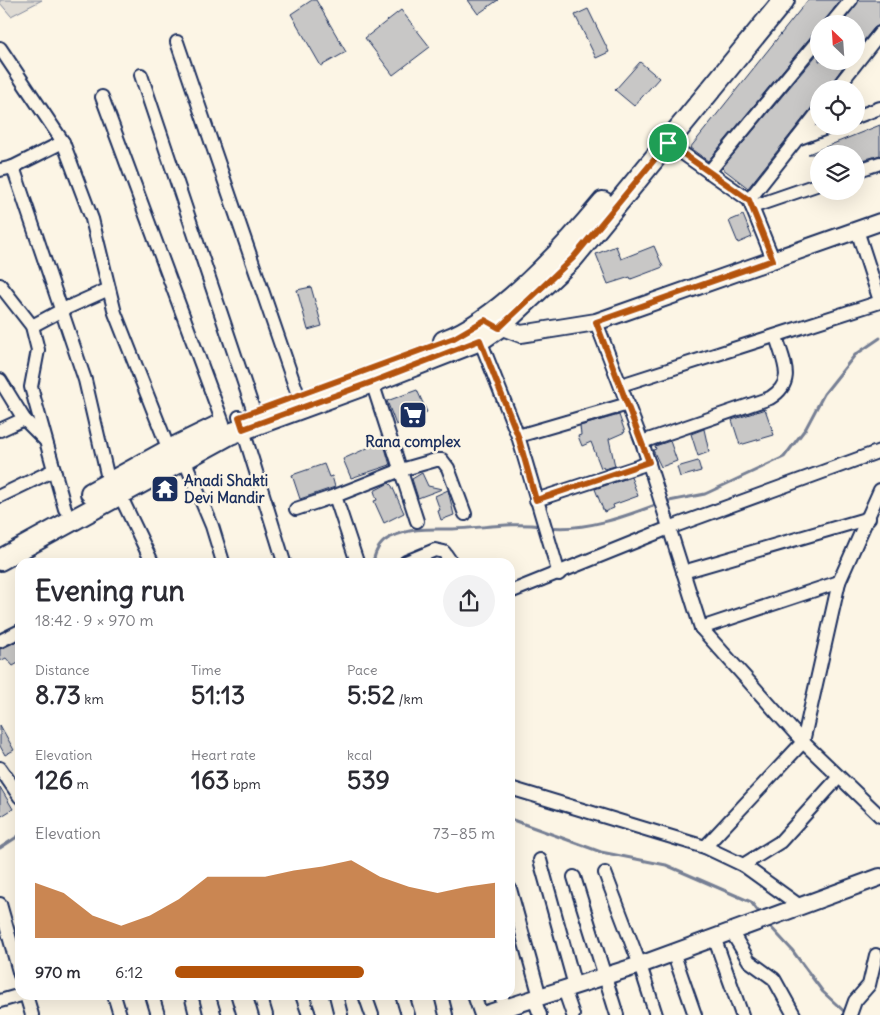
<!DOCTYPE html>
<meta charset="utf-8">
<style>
:root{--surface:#fff;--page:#f2f2f3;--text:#2b2b33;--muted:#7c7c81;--accent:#b45309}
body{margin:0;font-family:Delius,sans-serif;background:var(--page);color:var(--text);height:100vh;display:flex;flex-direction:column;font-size:19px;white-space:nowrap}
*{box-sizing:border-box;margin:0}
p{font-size:16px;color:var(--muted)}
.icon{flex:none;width:28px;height:28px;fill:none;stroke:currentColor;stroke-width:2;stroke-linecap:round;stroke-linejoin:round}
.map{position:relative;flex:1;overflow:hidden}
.sheet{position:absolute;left:15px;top:558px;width:500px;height:442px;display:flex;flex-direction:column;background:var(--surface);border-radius:15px;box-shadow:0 5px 20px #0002}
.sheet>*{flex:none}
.needle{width:32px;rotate:335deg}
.fabs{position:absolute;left:810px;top:15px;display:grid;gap:10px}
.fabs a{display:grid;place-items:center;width:55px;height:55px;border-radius:50%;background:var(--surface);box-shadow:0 5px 20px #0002;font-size:25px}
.pin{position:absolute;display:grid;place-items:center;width:42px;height:42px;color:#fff;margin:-21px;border:2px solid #fff;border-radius:50%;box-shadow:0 1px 5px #0007}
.round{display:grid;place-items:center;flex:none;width:52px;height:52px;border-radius:26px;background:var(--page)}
.headline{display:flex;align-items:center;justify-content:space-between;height:85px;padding:0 20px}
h1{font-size:28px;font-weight:700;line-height:38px}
.figures{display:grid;grid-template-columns:repeat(3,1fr);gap:8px;height:85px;padding:5px 20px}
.figures div{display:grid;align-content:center}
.figures b{font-size:25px;font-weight:700}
.figures small{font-size:14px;font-weight:400}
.figures p{font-size:14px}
.chart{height:140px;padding:10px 20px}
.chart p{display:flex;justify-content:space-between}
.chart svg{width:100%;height:90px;margin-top:5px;fill:var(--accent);opacity:.7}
ul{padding:0 20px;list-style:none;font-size:16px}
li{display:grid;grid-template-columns:80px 60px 1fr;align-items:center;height:38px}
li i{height:12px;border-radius:6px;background:var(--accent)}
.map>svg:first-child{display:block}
.green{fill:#dfdbd4;stroke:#7d8599}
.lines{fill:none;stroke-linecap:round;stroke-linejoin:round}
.stream{stroke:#767f94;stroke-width:3}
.building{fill:#c8c7c6;stroke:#1b2f5e}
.minor-casing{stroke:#1b2f5e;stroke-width:16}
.tertiary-casing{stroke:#1b2f5e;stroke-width:20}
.primary-casing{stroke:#1b2f5e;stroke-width:24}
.minor{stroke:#fcf5e5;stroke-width:12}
.tertiary{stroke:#fcf5e5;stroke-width:16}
.primary{stroke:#fcf5e5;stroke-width:20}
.route-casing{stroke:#fff;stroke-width:10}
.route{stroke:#b45309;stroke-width:6}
.labels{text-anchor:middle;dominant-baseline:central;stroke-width:5;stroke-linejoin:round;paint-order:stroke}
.poi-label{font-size:15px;font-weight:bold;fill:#1b2f5e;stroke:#fcf5e5}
</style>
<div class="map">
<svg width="880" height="1015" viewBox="0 0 880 1015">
<rect width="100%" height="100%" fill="#fcf5e5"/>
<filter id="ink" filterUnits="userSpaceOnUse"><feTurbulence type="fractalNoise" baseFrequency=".02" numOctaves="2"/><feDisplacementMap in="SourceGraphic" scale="10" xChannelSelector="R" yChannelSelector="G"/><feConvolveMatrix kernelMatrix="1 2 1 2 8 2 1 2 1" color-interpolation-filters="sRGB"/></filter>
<g filter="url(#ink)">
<polygon class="green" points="0,0 42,0 11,16 0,3"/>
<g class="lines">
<g class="stream">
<polyline points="664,502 705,494 784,457 806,428 824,394 855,355 880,338"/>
<path d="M 548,527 C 585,531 624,517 658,504"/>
<path d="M 373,562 C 375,552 379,543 389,538 C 412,527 430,529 453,529 C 483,528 511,522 542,526"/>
<polyline points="510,819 601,852 666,865 751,902 761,915"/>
<polyline points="0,848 20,835"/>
<polyline points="768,924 792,950 823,992 848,1015"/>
</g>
</g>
<g class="building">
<polygon points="312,0 316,0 346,52 321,66 291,14"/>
<polygon points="468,0 498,0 478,14"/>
<polygon points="808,0 840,0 823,24 819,24 819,31 813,34 708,161 690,148"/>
<polygon points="859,0 880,0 880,25 874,28 856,50 856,24 842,24"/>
<polygon points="588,9 609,52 596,58 575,15"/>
<polygon points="401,10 430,47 393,75 365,38"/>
<polygon points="819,52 819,61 847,61 828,89 819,89 819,103 813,106 748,188 722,168"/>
<polygon points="640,62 659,78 634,106 615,90"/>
<polygon points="880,125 880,155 856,162 856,154 808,154"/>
<polygon points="743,215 752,237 738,243 729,221"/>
<polygon points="616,246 621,259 654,246 663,267 631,279 630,277 608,284 596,254"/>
<polygon points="311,287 322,326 308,330 297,290"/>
<polygon points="417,390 427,412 396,425 387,401"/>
<polygon points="765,409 774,435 740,445 732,420"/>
<polygon points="619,415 625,432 609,439 615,466 604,469 603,467 601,468 591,442 582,446 578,436 581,435 580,426"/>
<polygon points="704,429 709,452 698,456 691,434"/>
<polygon points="383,441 390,465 351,478 343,459"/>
<polygon points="670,441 677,461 661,467 653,450 656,449 655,446"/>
<polygon points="698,461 701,471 680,477 677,467"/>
<polygon points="324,464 329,477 332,476 335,487 300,499 292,475"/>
<polygon points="422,473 428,486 442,489 418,498 412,479"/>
<polygon points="631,477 638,496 613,505 614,508 604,512 595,489"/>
<polygon points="389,483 392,486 404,513 384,523 374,501 377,500 374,491"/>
<polygon points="448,490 454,515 441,520 438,511 440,510 435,496"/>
<polygon points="20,640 20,662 13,666 6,658 0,661 0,649"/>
<polygon points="0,725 14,750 5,755 0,746"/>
<polygon points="0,787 13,809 0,817"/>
</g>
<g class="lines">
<defs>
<g id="minor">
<polyline points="831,24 851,0"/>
<polyline points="177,42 298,395"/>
<polyline points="0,48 63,142 92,219 115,313 169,450"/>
<polyline points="141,75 258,424"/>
<polyline points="836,89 880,33"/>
<polyline points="102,97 223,423"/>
<polyline points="856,117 880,108"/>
<polyline points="797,139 832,126"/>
<polyline points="668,143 749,200"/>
<polyline points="13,167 63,142"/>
<polyline points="0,170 13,167 85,380 109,483"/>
<polyline points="856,171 880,163"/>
<polyline points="709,172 819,39"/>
<polyline points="752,207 819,184"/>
<polyline points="857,230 880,301"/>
<polyline points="773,259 749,200 819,111"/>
<polyline points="0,285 32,326 38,350 31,387 65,509"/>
<polyline points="596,322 642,442 701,628 803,742 880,816"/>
<polyline points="32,326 62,310 109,289"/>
<polyline points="480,340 518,436 559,574"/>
<polyline points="0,380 24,419 45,440"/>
<polyline points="372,382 417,521"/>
<polyline points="621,385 880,302"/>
<polyline points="239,417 284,562"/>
<polyline points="0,430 24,419"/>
<polyline points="518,436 628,404"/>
<path d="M 642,442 L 770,398 C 797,381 783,362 776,336"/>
<polyline points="184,459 212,526 223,562"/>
<polyline points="119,493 152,562"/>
<polyline points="0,496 54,470"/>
<polyline points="536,500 649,463"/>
<polyline points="296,509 335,496"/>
<polyline points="357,562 335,496 401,470 436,460 442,460 448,468 465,514"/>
<polyline points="406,562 435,550 444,552 451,562"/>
<polyline points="683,572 869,518"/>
<polyline points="510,592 669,528 880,451"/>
<polyline points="701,628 839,582"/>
<polyline points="0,641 20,631"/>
<polyline points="0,768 20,797"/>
<polyline points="510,788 705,847 743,865 800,906"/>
<polyline points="705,847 803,742 839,582 880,490"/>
<polyline points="540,860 575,986"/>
<polyline points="743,865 780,842 839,777"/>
<polyline points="605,873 640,965 656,1015"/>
<polyline points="574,877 617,1015"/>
<polyline points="510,889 540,997"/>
<polyline points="0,904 20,975"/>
<polyline points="731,931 749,961 774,979 794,1015"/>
<polyline points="714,937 742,1015"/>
<polyline points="673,952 695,1015"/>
<polyline points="564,989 573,1015"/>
<polyline points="26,995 32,1015"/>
<polyline points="114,995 120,1015"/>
<polyline points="152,995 158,1015"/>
<polyline points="191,995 196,1015"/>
<polyline points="223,995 229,1015"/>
<polyline points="260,995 266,1015"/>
<polyline points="302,995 309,1015"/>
<polyline points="336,995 341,1015"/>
<polyline points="365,995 372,1015"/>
<polyline points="402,995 408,1015"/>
<polyline points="441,995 446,1015"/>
<polyline points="474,995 481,1015"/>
<polyline points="501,995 507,1015"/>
<polyline points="534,999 540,1015"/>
<polyline points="0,1001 21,995"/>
<polyline points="850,1015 855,1001 869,985 876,955"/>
</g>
<g id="tertiary">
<polyline points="489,322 521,334 596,322 880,222"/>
<polyline points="483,1015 640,965 880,877"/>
</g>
<g id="primary">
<path d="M 444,341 C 499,321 566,247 603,202"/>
<polyline points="91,493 169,450 218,426"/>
<polyline points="0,560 230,434 372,382 480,340 499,327 573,258 784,0"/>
</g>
</defs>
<use href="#minor" class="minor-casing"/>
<use href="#tertiary" class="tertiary-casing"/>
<use href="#primary" class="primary-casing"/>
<use href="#minor" class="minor"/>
<use href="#tertiary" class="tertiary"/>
<use href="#primary" class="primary"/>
</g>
</g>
<g class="lines" filter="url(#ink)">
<defs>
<polygon id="route" points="668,143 749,200 773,260 596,322 649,462 536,500 518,436 480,340 372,382 243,429 239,417 454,338 485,320 499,328 573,258"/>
</defs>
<use href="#route" class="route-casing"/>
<use href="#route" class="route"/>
</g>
<defs>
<symbol id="supermarket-square" viewBox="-11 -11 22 22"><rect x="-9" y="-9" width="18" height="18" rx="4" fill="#1b2f5e" stroke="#fcf5e5"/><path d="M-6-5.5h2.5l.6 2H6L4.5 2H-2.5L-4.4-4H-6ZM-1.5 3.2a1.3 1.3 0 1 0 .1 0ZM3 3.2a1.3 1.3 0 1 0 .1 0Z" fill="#fff"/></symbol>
<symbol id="temple-square" viewBox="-11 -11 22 22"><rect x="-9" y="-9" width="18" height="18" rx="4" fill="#1b2f5e" stroke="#fcf5e5"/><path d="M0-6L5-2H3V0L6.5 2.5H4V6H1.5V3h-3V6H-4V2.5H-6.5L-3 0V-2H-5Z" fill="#fff"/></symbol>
</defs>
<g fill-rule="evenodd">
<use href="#supermarket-square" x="397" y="399" width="32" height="32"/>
<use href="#temple-square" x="149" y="473" width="32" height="32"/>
</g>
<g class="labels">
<g class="poi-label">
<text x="413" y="441">Rana complex</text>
<text x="184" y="480" text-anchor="start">Anadi Shakti<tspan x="184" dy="17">Devi Mandir</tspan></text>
</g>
</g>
</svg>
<div class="fabs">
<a><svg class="needle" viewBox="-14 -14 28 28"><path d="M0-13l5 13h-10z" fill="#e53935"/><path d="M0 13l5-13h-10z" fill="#7c7c81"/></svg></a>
<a><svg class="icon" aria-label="locate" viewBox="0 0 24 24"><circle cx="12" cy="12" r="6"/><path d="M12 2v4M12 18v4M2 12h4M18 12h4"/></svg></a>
<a><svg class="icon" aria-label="layers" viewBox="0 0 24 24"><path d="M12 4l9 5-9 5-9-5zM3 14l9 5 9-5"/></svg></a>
</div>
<div class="pin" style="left:668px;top:143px;background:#1e9e55"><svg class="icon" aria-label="arrive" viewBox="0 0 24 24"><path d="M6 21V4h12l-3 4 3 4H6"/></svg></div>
<section class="sheet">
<div class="headline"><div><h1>Evening run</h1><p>18:42 · 9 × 970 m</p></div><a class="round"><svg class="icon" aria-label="share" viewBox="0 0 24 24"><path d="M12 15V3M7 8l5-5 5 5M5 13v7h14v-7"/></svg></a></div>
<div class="figures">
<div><p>Distance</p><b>8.73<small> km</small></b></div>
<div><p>Time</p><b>51:13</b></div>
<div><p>Pace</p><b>5:52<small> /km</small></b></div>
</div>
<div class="figures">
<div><p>Elevation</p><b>126<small> m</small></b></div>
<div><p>Heart rate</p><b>163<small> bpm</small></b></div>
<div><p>kcal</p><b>539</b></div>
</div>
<div class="chart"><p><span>Elevation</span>73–85 m</p>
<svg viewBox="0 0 160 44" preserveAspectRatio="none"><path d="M0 44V17L10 22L20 33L30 38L40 33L50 25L60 14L70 14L80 14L90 11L100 9L110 6L120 14L130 19L140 22L150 19L160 17V44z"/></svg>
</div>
<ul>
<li><b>970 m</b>6:12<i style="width:59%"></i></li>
</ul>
</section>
</div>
